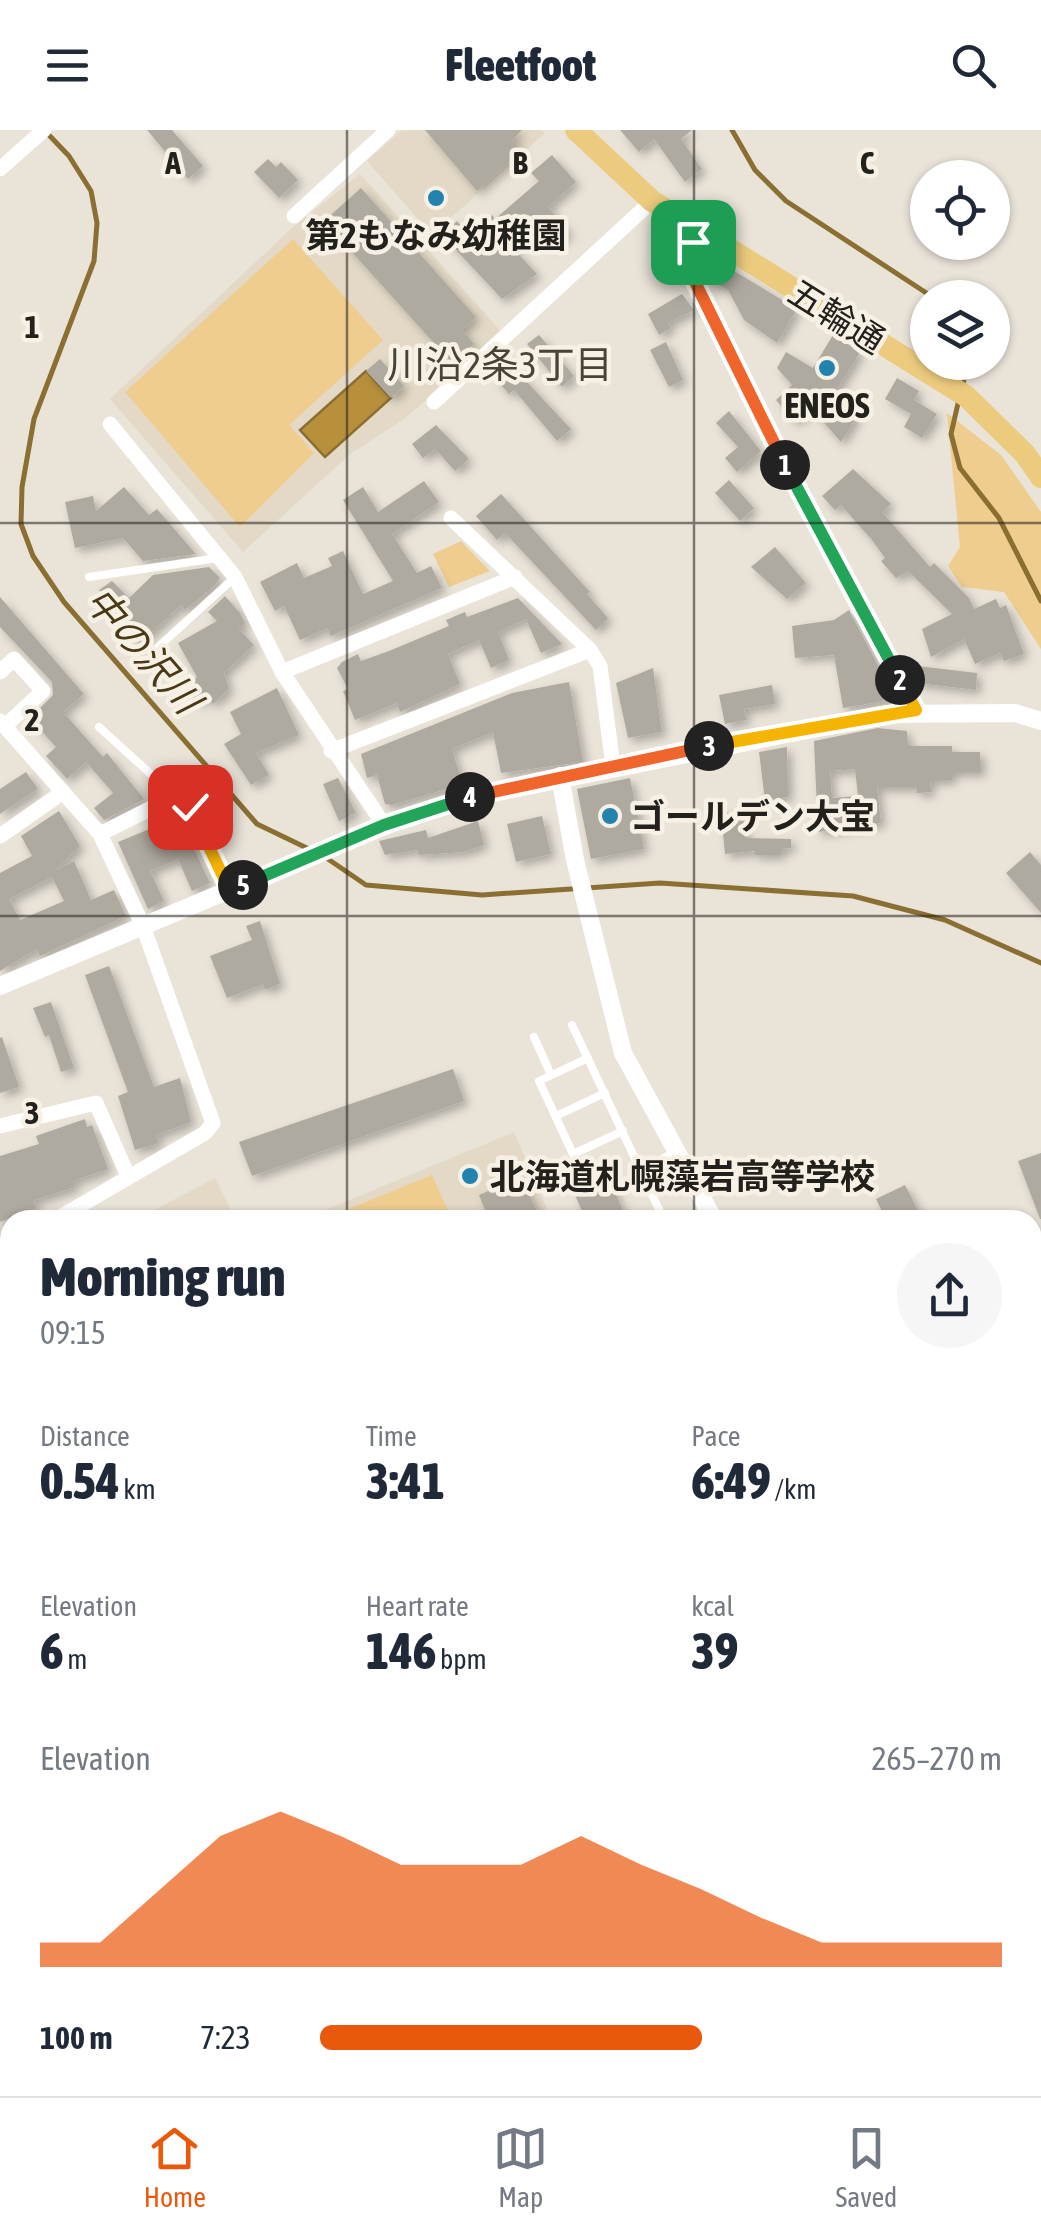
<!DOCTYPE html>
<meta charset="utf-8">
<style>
:root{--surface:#fff;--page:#f6f6f7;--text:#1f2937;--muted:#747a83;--line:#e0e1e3;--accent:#ea580c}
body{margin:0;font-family:"Asap Condensed","Noto Sans JP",sans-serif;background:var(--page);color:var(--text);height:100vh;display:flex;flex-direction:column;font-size:38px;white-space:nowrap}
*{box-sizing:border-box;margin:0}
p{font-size:32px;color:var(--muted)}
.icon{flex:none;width:55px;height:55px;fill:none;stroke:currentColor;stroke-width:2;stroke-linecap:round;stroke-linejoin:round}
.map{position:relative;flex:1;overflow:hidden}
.sheet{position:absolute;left:0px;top:1080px;width:1042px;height:888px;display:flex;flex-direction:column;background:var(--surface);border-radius:30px 30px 0 0;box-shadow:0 2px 8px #0004}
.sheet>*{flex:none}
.controls{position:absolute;left:910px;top:30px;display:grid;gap:20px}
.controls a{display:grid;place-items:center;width:100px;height:100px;border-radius:50%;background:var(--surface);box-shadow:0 2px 8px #0004;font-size:50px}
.pin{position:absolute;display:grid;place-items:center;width:85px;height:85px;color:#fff;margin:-42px;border-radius:20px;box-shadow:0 5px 15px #0006}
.km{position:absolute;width:50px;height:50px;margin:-25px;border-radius:50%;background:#222;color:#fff;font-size:28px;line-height:50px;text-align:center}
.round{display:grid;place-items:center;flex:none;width:105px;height:105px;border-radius:52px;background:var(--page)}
.head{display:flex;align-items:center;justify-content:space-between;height:170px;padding:0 40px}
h1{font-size:55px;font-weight:800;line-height:75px}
.stats{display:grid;grid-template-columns:repeat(3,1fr);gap:15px;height:170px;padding:10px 40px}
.stats div{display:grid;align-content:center}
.stats b{font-size:50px;font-weight:800}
.stats small{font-size:28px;font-weight:400}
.stats p{font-size:28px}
.chart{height:280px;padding:20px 40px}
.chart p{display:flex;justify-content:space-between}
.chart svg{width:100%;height:180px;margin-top:10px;fill:var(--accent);opacity:.7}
ul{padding:0 40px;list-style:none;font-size:32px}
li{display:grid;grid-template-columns:160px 120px 1fr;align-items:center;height:75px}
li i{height:25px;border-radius:12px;background:var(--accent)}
header{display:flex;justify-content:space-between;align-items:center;height:130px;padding:0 40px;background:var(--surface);font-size:45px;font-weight:800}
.dock{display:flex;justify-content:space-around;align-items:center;height:140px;border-top:2px solid var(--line);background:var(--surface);font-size:28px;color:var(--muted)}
.dock a{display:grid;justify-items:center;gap:5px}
.dock .on{color:var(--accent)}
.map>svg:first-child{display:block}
.built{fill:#e3d9c6}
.green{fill:#eecd8e}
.water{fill:#b8903c;stroke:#8b6f32;stroke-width:2.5}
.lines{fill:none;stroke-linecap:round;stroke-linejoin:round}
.stream{stroke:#8b6f32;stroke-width:5}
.building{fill:#afaa9f;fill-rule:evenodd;filter:url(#shadow)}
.path{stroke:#9d9890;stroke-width:2.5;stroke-dasharray:8 8;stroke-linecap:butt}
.service{stroke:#fff;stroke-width:8}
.minor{stroke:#fff;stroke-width:15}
.tertiary{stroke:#fff;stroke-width:18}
.primary{stroke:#eccb7e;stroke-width:22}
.trunk{stroke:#e6ba53;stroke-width:25}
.split-1-casing{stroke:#fff;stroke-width:20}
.split-2-casing{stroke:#fff;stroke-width:20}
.split-3-casing{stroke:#fff;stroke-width:20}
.split-4-casing{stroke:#fff;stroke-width:20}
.split-5-casing{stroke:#fff;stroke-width:20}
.split-6-casing{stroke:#fff;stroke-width:20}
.split-1{stroke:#f0652b;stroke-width:12}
.split-2{stroke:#22a559;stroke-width:12}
.split-3{stroke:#f5b400;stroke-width:12}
.split-4{stroke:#f0652b;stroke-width:12}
.split-5{stroke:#22a559;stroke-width:12}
.split-6{stroke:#f5b400;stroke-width:12}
.grid{fill:none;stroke:#23211c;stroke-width:2.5;stroke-opacity:0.55}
.poi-dot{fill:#2283ae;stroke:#f7f0e5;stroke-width:4}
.labels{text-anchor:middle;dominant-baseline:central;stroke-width:9;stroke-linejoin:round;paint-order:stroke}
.poi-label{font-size:35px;font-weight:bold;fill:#23211c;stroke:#f7f0e5}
.street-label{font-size:35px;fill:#23211c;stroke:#f7f0e5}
.neighbourhood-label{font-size:38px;fill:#484339;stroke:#f7f0e5}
.water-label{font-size:38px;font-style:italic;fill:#4a3915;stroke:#f7f0e5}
.grid-label{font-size:32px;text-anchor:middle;font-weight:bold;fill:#23211c;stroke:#f7f0e5;stroke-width:9;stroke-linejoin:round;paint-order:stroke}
</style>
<header><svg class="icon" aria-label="menu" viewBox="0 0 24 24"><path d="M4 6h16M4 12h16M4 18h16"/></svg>Fleetfoot<svg class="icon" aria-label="search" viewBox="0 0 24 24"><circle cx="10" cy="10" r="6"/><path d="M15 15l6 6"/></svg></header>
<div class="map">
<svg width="1041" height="1966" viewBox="0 0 1041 1966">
<defs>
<filter id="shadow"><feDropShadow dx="4.5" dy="4.5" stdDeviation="5" flood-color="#0004"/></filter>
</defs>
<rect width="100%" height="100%" fill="#e9e3d8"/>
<g class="built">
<polygon points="402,0 542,0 545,3 432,105 367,31"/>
<polygon points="360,44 504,205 404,289 350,324 243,422 110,269 292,98"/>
<polygon points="514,1002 552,1090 301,1090"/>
<polygon points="215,1048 236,1090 136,1090"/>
</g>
<g class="green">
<polygon points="293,109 383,210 289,295 314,323 240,397 125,262"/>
<polygon points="947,283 1001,325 1041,382 1041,519 1004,462 962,457 948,436 960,417"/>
<polygon points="461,411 490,441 449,457 433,424"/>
<polygon points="432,1045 452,1090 322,1090"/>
<polygon points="1041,1791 1041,1966 654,1966 673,1958 1032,1958 1033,1795"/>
</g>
<polygon class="water" points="366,241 391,268 325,327 300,300"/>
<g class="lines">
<g class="stream">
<polyline points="732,0 755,40 786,71 934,168"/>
<polyline points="46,2 69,26 91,61 97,93 94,131 34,289 22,357 21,394 33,426 64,472 257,694 311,720"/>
<polyline points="963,254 968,232"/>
<polyline points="959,269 951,304 960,338 999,388 1041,471"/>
<polyline points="325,727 366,755 482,765 660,753 853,766 945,790 1041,833"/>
</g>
</g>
<g class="building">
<polygon points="147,0 172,0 203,36 188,49"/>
<polygon points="425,0 522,0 512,10 522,21 477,61"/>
<polygon points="620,0 692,0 681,9 702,39 685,52 654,9 639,22"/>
<polygon points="552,25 576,52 548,77 569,102 554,116 530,95 509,114 537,144 502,169 442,105 457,91 469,105 492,85 495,89 539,51 531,43"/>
<polygon points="268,29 276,37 281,32 298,50 279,68 254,42"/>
<polygon points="361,58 476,187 462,200 474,214 452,233 324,91"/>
<polygon points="704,133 721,133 797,179 777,213 744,190 728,160 711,150"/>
<polygon points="682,164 694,180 668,193 671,198 659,205 648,184"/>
<polygon points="539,205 574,246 562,257 527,214"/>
<polygon points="833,205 860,222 836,261 841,264 836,273 857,286 841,312 811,278 795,292 776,270 792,255 777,238 786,222 813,238"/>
<polygon points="666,212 683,250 669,257 650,220"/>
<polygon points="380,229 404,256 391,268 366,241"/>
<polygon points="511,235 571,299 557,311 514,260 509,264 495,248"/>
<polygon points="897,248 919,261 914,270 937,284 922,308 904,297 911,284 885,269"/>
<polygon points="729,281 761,321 737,342 725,328 738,317 716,293"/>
<polygon points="436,295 469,329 455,341 435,319 423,328 412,314"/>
<polygon points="853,339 891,374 882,382 930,437 934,433 969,468 974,479 996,469 1000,478 1006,475 1024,524 1004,531 1000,523 975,534 964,509 931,527 922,499 952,484 908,441 896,448 881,431 885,428 872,410 841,375 835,380 822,366"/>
<polygon points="729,350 754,378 740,391 715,363"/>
<polygon points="424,351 439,372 392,404 417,443 431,436 442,458 331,506 327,498 300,510 284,476 275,481 260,452 297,433 304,448 332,436 328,428 343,421 363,464 393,451 343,370 363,357 378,382"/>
<polygon points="124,357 149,385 157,379 196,424 143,431 123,408 75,418 65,372 93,366 96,381"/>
<polygon points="501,364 590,462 587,464 608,488 596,500 505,403 497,410 476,386"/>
<polygon points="775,417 806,453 787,469 751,437"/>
<polygon points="209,437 220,448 214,456 185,480 181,475 140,513 125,497 130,492 99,460 112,451 129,468 153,445"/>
<polygon points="225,466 240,483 245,493 239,499 254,515 224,543 229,559 213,574 206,566 198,573 189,563 197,556 192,551 197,547 178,513 217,491 208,482"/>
<polygon points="0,467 84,564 63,582 103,627 107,623 144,669 104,690 94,678 113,663 86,632 67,649 46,626 56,617 30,588 53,565 52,552 0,497"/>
<polygon points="518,468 562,514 541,523 526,489 498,502 509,530 491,538 479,510 448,524 460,554 400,582 397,573 355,590 343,561 348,559 337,538 342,532 358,524 361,531 389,521 449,496 446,490 465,482 467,487"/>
<polygon points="849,480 889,556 891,570 843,578 834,525 795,528 792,496 834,490"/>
<polygon points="909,535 977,543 976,560 917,553"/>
<polygon points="653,538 662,602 628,608 616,553"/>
<polygon points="569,552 583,632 501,643 493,602 452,619 462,652 457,656 392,675 385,674 377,645 367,648 361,624 512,563"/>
<polygon points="772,555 775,574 744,579 746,590 725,594 719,565"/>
<polygon points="277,558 299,605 256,623 269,645 251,655 224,614 241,604 230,582"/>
<path d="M 878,598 L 907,601 L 908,616 L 952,616 L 952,622 L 980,622 L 981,642 L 952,642 L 952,650 L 930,650 L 931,662 L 917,663 L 917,657 L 877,657 L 881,693 L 818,702 L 814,611 ZM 855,639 L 858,666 L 832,668 L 830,641 Z"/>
<polygon points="787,617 788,667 765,670 759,622"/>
<polygon points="26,642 38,659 0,684 0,659"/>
<polygon points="338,648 356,683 339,691 323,654"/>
<polygon points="630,648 644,719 591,729 577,659"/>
<path d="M 59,681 L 80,716 L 56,740 L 74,731 L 91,770 L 114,760 L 126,786 L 40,826 L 37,819 L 0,841 L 0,743 L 32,726 L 21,706 ZM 52,747 L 64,771 L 20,790 L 9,769 Z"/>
<polygon points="743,681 745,708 791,709 791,718 781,719 781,725 755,725 755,721 725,724 721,683"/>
<polygon points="542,686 551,724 516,732 507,694"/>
<polygon points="179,687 210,753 192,761 178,729 150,741 164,771 148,779 118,712"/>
<polygon points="478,691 484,715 463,722 419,725 417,720 385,725 379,711 426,700 428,708"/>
<polygon points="1030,722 1041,735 1041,783 1006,743"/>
<polygon points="260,791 280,854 265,860 263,854 227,868 210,826 252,810 246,796"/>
<polygon points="109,836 154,957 180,948 191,992 156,1005 159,1013 135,1020 118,966 128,962 85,845"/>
<polygon points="51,872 74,938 61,942 49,905 45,907 33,878"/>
<polygon points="2,907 19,957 0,963 0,908"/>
<polygon points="453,939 464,971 252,1046 239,1012"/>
<polygon points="85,989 87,997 92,995 108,1039 73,1051 75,1057 33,1071 36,1078 0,1092 0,1026 39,1014 36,1006"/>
<polygon points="1041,1023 1041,1089 1040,1089 1018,1031"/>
<polygon points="521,1047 541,1090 489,1090 479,1065"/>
<polygon points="610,1050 627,1090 586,1090 575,1065"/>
<polygon points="905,1055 923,1090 886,1090 876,1069"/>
</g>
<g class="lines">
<g class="path">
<polyline points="1032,1828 1041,1824"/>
<polyline points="1032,1925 1041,1920"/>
<polyline points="698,1966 719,1958"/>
<polyline points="951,1966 968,1958"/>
</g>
<g class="service">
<polyline points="89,447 218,428"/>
<polyline points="155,520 235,447"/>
<polyline points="99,597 175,666"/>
<polyline points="572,895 664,1090"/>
<polyline points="534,907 551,945"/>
<polyline points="588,928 539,951 573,1024 623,1001"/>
<polyline points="556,986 605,963"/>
<polyline points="641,1040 677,1021"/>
</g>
<g class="minor">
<polyline points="0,39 44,0"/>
<polyline points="294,86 388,0"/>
<polyline points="695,99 690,133 695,152 763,293 915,581"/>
<polyline points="434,272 652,71"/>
<polyline points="110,294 235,447 282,542 384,695"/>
<polyline points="451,388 590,520 600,536 613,636"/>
<polyline points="0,542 14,529 43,561 5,596"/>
<polyline points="282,542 515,447"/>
<polyline points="0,591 100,704 143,796 213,993 205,1003 55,1090"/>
<polyline points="331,621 590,520"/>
<polyline points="100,704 175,666 190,677 230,761"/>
<polyline points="0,706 63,662"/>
<polyline points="0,996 96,973 128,1046"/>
<polyline points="0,1116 10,1111"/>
<polyline points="1032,1642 1032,1687"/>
<polyline points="1032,1736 1041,1750"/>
</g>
<g class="tertiary">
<polyline points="560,646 575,730 623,923 714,1090"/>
<polyline points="0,856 384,695 467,668 886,584 1015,583 1041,591"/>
</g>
<polyline class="primary" points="576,0 652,71 966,266 1025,324 1041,347"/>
<g class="trunk">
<polyline points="1032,1360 1041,1359"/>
<polyline points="1032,1384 1041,1382"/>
<polyline points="1032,1409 1041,1407"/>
<polyline points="1032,1430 1041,1428"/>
<polyline points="0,1767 10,1763"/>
</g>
</g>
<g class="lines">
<defs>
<polyline id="split-1" points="693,112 690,134 695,152 785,335"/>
<polyline id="split-2" points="785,335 900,550"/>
<polyline id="split-3" points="709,616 916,580 900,550"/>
<polyline id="split-4" points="470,667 709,616"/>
<polyline id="split-5" points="243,755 384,695 470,667"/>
<polyline id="split-6" points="190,677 230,761 243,755"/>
</defs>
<use href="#split-1" class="split-1-casing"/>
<use href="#split-2" class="split-2-casing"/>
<use href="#split-3" class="split-3-casing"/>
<use href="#split-4" class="split-4-casing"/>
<use href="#split-5" class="split-5-casing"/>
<use href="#split-6" class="split-6-casing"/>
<use href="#split-1" class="split-1"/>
<use href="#split-2" class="split-2"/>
<use href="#split-3" class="split-3"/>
<use href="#split-4" class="split-4"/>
<use href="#split-5" class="split-5"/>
<use href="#split-6" class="split-6"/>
</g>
<path class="grid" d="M 347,0 L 347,1090M 694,0 L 694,1090M 0,393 L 1041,393M 0,786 L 1041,786M 0,1180 L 10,1180M 1032,1180 L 1041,1180M 0,1573 L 10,1573M 1032,1573 L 1041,1573M 347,1958 L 347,1966M 694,1958 L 694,1966"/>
<g class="poi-dot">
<circle cx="436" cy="68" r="10"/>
<circle cx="827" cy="238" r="10"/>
<circle cx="610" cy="686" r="10"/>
<circle cx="470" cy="1046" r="10"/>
</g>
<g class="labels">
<g class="poi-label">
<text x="436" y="105">第2もなみ幼稚園</text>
<text x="827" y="275">ENEOS</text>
<text x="630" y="686" text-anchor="start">ゴールデン大宝</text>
<text x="490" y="1046" text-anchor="start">北海道札幌藻岩高等学校</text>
</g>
<g class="street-label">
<text transform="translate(837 186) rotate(32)">五輪通</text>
</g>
<g class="neighbourhood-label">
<text x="500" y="234">川沿2条3丁目</text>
</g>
<g class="water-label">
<text transform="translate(143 520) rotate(49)">中の沢川</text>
</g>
</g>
<g class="grid-label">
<text x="173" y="44">A</text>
<text x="520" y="44">B</text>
<text x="867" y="44">C</text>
<text x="32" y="208">1</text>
<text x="32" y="601">2</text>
<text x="32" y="994">3</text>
</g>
</svg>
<div class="controls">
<a><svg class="icon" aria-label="locate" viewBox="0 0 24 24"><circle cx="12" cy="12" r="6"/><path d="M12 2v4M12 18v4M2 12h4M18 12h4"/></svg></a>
<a><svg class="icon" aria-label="layers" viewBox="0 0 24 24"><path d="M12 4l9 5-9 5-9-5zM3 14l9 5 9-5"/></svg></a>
</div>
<div class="pin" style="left:693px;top:112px;background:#1e9e55"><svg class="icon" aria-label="arrive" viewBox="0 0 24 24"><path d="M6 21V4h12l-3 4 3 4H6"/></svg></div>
<div class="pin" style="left:190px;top:677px;background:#d93025"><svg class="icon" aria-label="check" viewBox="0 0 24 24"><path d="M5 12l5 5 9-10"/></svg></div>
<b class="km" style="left:785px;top:335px">1</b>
<b class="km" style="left:900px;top:550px">2</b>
<b class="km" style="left:709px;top:616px">3</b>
<b class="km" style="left:470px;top:667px">4</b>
<b class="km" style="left:243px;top:755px">5</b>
<section class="sheet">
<div class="head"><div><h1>Morning run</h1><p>09:15</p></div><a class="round"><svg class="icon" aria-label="share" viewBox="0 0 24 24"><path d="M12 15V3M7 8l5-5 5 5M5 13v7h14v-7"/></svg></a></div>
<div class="stats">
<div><p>Distance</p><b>0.54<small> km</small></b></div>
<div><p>Time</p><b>3:41</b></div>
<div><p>Pace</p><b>6:49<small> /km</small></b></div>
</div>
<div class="stats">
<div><p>Elevation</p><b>6<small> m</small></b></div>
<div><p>Heart rate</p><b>146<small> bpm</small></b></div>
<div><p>kcal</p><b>39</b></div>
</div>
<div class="chart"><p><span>Elevation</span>265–270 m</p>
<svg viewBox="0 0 160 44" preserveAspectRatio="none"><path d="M0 44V38L10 38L20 25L30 12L40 6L50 12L60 19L70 19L80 19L90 12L100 19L110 25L120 32L130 38L140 38L150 38L160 38V44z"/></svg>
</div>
<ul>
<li><b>100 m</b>7:23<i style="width:56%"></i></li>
</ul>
</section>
</div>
<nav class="dock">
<a class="on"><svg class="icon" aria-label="home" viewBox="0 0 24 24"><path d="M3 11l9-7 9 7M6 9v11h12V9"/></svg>Home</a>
<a><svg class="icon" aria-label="map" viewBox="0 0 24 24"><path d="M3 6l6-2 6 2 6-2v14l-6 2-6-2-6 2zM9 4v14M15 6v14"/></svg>Map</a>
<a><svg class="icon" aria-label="saved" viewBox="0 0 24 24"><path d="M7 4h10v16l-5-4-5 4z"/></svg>Saved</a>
</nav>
